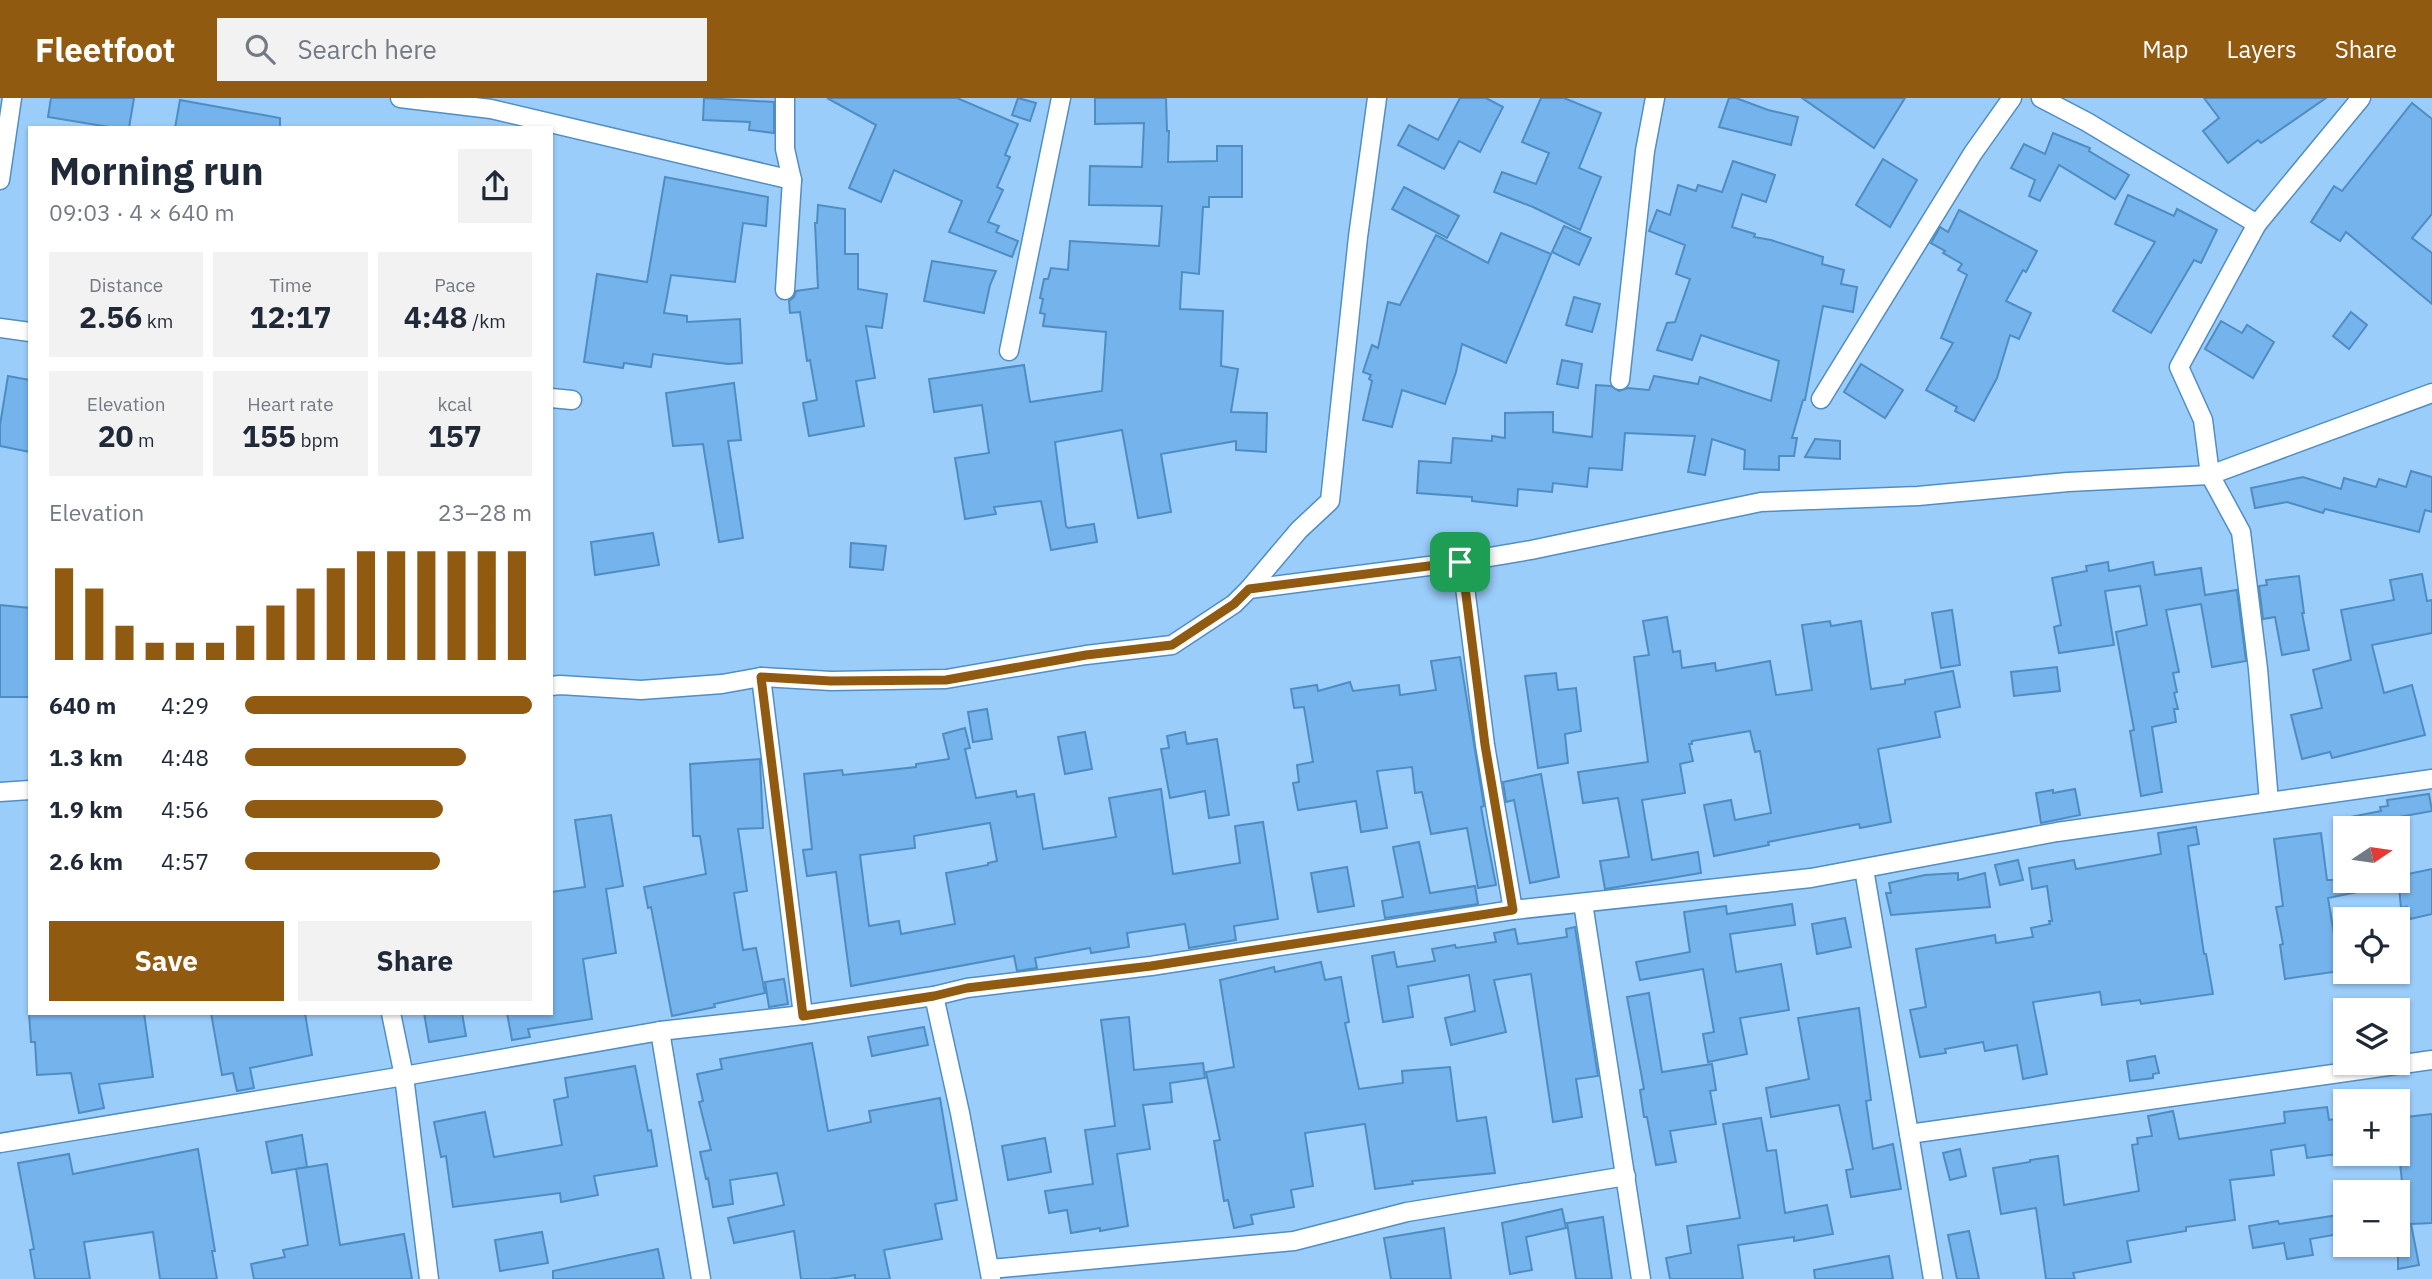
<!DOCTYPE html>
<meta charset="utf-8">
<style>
:root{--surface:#fff;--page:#f2f2f3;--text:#1f2937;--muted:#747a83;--accent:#915a11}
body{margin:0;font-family:"IBM Plex Sans",sans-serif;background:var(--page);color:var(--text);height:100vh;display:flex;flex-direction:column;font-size:26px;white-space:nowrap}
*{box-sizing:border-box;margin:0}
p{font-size:23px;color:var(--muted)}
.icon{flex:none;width:38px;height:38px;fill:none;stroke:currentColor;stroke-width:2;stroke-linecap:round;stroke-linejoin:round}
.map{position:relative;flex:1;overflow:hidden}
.details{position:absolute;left:28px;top:28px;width:525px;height:889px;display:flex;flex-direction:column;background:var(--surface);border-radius:0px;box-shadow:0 2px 5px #0004}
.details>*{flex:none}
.needle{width:46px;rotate:77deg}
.buttons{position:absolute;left:2333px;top:718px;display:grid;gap:14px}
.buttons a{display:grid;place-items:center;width:77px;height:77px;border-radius:0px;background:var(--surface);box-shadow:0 2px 5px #0004;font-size:35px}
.pin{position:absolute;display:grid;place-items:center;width:60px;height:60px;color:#fff;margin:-30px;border-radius:14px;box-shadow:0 4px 10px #0006}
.round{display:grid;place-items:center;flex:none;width:74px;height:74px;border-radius:0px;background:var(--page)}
.headline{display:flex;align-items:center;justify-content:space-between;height:119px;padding:0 21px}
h1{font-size:38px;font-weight:800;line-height:52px}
.metrics{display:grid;grid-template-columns:repeat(3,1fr);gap:10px;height:119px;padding:7px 21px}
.metrics div{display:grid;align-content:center;border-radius:0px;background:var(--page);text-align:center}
.metrics b{font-size:30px;font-weight:800}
.metrics small{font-size:19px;font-weight:400}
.metrics p{font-size:19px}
.chart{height:196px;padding:14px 21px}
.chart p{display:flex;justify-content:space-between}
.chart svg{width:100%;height:126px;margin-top:7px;stroke:var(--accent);stroke-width:6}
.button{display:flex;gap:14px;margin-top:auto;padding:14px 21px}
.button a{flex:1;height:80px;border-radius:0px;background:var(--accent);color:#fff;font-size:28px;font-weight:800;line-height:80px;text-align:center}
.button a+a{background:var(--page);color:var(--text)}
ul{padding:0 21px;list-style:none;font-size:23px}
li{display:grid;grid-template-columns:112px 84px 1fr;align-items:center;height:52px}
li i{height:18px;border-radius:9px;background:var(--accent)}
header{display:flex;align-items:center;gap:42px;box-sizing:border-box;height:98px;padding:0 35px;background:var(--accent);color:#fff}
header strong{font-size:33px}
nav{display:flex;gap:38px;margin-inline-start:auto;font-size:24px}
.search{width:490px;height:63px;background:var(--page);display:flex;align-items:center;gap:18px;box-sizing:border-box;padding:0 24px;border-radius:0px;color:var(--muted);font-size:26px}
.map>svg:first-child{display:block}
.building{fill:#74b3eb;stroke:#4e8dc2;stroke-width:2;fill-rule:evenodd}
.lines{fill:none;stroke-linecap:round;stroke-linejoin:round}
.street-casing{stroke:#508ec4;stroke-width:21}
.street{stroke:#fff;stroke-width:18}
.route-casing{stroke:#fff;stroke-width:14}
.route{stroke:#915a11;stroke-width:9}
</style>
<header>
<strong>Fleetfoot</strong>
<div class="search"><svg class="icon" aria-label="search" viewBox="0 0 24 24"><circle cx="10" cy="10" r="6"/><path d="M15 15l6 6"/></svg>Search here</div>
<nav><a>Map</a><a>Layers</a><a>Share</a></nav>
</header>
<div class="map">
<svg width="2432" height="1181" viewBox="0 0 2432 1181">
<rect width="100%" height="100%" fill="#9bcdfb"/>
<g class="building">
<polygon points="51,0 134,0 129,30 115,30 48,19"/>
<polygon points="704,0 774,4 774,35 749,32 750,24 703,22"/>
<polygon points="827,0 957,0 1018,26 1005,57 1010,59 997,89 1003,92 988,124 999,128 996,134 1018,143 1012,159 949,134 962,103 894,72 881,104 849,90 876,27"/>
<polygon points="1018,0 1036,5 1030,23 1012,17"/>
<polygon points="1095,0 1166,0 1167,33 1169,33 1168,64 1217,63 1217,48 1242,48 1242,99 1209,99 1209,109 1203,109 1199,176 1182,174 1180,211 1223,213 1221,268 1238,271 1231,314 1267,315 1266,354 1236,352 1236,343 1161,356 1171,414 1138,420 1122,332 1055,344 1066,428 1068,430 1094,426 1097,444 1051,452 1041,403 994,409 996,416 965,421 955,360 989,355 982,307 934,314 929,281 1024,267 1030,304 1102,293 1106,234 1043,228 1045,216 1040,215 1043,201 1040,200 1044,181 1048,181 1051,170 1068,172 1070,143 1159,148 1162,108 1089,107 1090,68 1142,69 1144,25 1095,26"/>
<polygon points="1460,0 1486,0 1503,9 1480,54 1459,43 1444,71 1398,47 1409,27 1438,42"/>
<polygon points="1541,0 1564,0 1601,15 1579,70 1601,79 1580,132 1533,109 1494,94 1502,74 1536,86 1549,55 1522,44"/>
<polygon points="1729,0 1736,0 1768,12 1798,19 1791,47 1719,29"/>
<polygon points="1802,0 1905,0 1874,50"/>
<polygon points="2204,0 2326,0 2261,45 2258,42 2228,65 2203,33 2219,20"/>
<polygon points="180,2 280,20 280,30 175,30"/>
<polygon points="2412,5 2432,21 2432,116 2412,140 2432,155 2432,206 2346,134 2340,143 2311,124 2334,88 2342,93"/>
<polygon points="2053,35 2090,50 2089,53 2129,77 2115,101 2059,67 2040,103 2029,98 2035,82 2011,70 2024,46 2045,56"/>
<polygon points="1883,61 1917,82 1890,129 1856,107"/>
<polygon points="1733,63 1775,77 1766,104 1742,96 1732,129 1755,136 1754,139 1771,142 1823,159 1822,166 1844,172 1841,186 1857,189 1853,214 1823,208 1805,302 1803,302 1792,340 1797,340 1794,358 1779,358 1779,372 1744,371 1745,352 1712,341 1705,377 1688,374 1695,338 1625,335 1622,372 1589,370 1587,389 1553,385 1552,394 1518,391 1517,408 1472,403 1472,399 1417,395 1419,363 1451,365 1453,340 1492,343 1492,338 1505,340 1505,315 1553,314 1553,334 1592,339 1596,287 1611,288 1619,293 1628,290 1649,292 1654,278 1698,286 1700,279 1771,303 1779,263 1701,237 1692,262 1657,252 1667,225 1675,224 1690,181 1676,176 1685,147 1649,133 1657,112 1670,117 1678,87 1696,93 1698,87 1722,94"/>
<polygon points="665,79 768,99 766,128 743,125 735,184 671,177 664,215 687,218 687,224 740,221 742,265 728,266 653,256 651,269 624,265 623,270 584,264 597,176 647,184"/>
<polygon points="1404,89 1459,118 1447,140 1392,111"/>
<polygon points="2128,97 2174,118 2177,111 2217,132 2201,165 2194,162 2151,235 2113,213 2155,144 2115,126"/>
<polygon points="818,107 845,111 845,156 858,156 858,191 887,196 882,230 866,228 875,280 856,283 864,328 809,338 803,305 817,302 810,262 807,263 800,214 790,215 789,203 794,199 796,193 818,190 815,125 817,125"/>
<polygon points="1959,112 2037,153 2026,174 2023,172 2006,203 2031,215 2019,241 2010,237 1997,280 1974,323 1955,313 1957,309 1926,292 1953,245 1941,240 1967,177 1958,172 1962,166 1943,155 1945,153 1931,145 1940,129 1948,134"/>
<polygon points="1564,128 1591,140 1579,167 1552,154"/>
<polygon points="1501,135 1551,156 1506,265 1462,246 1456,274 1445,306 1402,292 1392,329 1363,322 1372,283 1369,281 1371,277 1363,274 1372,247 1378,250 1388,204 1400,207 1436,137 1488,165"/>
<polygon points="932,163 996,173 990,187 984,215 924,203"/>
<polygon points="1574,199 1600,206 1592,234 1566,227"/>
<polygon points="2351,214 2367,227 2349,251 2333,238"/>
<polygon points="2221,223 2242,235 2247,227 2274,244 2253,280 2205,251"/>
<polygon points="1562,262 1582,266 1578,290 1557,286"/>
<polygon points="1861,266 1903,292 1885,320 1844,294"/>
<polygon points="8,278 30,282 30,354 0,348 0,327"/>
<polygon points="734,285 741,342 728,343 743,440 719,444 703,346 673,348 666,295"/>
<polygon points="1815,341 1840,343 1840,361 1805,359"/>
<polygon points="2411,373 2432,379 2432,414 2425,412 2419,434 2325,411 2323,415 2287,404 2255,410 2251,390 2303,379 2341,391 2344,380 2376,389 2379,381 2406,389"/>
<polygon points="653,435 659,467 595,477 591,444"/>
<polygon points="851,445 886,448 883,472 850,469"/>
<polygon points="2108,464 2109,473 2153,464 2155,477 2201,470 2205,497 2237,492 2246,563 2212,569 2201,506 2166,512 2179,574 2173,575 2177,594 2174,595 2178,611 2174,611 2176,624 2152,629 2162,694 2141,698 2130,633 2134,632 2116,534 2147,527 2140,488 2105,493 2114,547 2059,555 2054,529 2061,527 2052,480 2087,473 2086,468"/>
<polygon points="2422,476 2427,503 2432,502 2432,535 2372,547 2384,595 2412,587 2425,637 2332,660 2330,654 2302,661 2291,617 2322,610 2313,572 2351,562 2341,512 2394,502 2390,482"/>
<polygon points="2299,478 2304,515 2302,515 2309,552 2282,557 2275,519 2263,521 2259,488 2267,487 2266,482"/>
<polygon points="0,507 30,510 30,599 0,599"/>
<polygon points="1952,512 1960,567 1941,570 1932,515"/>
<polygon points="1667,519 1673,554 1680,553 1682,570 1715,565 1716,573 1770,563 1776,597 1812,592 1802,527 1830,523 1831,528 1861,523 1871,591 1905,586 1905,582 1953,573 1960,609 1935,614 1940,639 1878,651 1891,724 1860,730 1859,726 1768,744 1769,747 1714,758 1704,707 1731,702 1735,722 1771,715 1760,653 1755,654 1750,633 1692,643 1692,646 1689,646 1693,663 1680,666 1685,695 1642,702 1652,762 1698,754 1701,775 1605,791 1600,763 1629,759 1618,700 1583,705 1578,674 1648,664 1634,559 1649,557 1643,523"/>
<polygon points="1460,559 1484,708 1481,709 1484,726 1496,787 1478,790 1467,730 1431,736 1422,694 1415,695 1412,669 1377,673 1387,730 1361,734 1356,703 1298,712 1293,685 1299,684 1297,667 1313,664 1304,609 1294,610 1291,591 1317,587 1318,593 1350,584 1353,593 1399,587 1400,597 1436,592 1431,563"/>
<polygon points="2057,569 2060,593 2014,598 2011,574"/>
<polygon points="1556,575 1558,592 1576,590 1581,633 1565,636 1568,665 1538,670 1525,578"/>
<polygon points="987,611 992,641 973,644 968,614"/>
<path d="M 965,630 L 970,650 L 965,651 L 976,700 L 1016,693 L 1017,699 L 1034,696 L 1043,751 L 1116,739 L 1109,700 L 1161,691 L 1173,776 L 1240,765 L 1235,728 L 1263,724 L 1278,821 L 1234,828 L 1236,842 L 1189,850 L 1185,826 L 1127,835 L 1129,849 L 1091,855 L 1090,850 L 1035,860 L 1037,870 L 1017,873 L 1014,858 L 851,888 L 836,774 L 807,778 L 803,752 L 812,751 L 804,676 L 842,672 L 843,677 L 916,669 L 916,666 L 949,661 L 943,636 ZM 990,725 L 997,763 L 988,765 L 988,767 L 946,775 L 955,826 L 901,836 L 899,823 L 869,828 L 860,757 L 915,750 L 914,738 Z"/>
<polygon points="1085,634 1092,671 1065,676 1058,639"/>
<polygon points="1185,634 1187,646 1217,641 1229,717 1209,720 1205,693 1170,700 1161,651 1169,650 1167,638"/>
<polygon points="760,661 763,730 738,731 747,793 734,795 743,852 756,850 765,895 714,906 715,909 672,918 651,809 648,810 644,789 706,776 700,738 693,738 690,666"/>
<polygon points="1541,676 1559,779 1530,785 1514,702 1506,704 1503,684"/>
<polygon points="2075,691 2080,717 2041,725 2036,695 2053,692 2053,695"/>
<polygon points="2429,696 2432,713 2399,719 2400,724 2396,725 2397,730 2340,730 2340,721 2381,713 2380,709 2388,708 2387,702"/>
<polygon points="611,717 623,788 606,791 616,855 583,861 592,921 528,931 530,939 512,942 507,915 551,915 551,794 585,789 575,722"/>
<polygon points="2196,729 2199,746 2188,748 2204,856 2206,856 2213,896 2141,906 2140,902 2102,907 2100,894 2033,904 2047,976 2023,981 2017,947 1985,953 1983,944 1945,951 1946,955 1920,959 1910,912 1926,909 1916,851 1995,837 1996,845 2033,839 2031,830 2050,826 2049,823 2052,823 2047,788 2032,791 2029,770 2074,762 2076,771 2161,756 2158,735"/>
<polygon points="2321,735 2327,782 2371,782 2372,791 2328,800 2340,873 2285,881 2280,847 2283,846 2276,809 2283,808 2274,741"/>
<polygon points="1419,744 1430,795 1475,788 1478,806 1385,820 1382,803 1403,799 1393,749"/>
<polygon points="2018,762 2023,782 2000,787 1995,767"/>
<polygon points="1347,769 1354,808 1318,814 1311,775"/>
<polygon points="2432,771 2432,816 2410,821 2407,809 2401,810 2398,778"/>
<polygon points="1958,775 1958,782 1985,775 1990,809 1891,817 1886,795 1891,795 1889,785 1925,777"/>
<polygon points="1792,806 1795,827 1730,836 1736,874 1781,866 1789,912 1740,920 1747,956 1708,964 1703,936 1714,934 1703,871 1640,882 1636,864 1690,854 1684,814 1726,808 1727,816"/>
<polygon points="1845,820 1851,849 1817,856 1812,826"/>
<polygon points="1575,829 1598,978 1576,981 1582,1019 1553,1024 1531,876 1494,882 1506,934 1451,947 1445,920 1475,913 1469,877 1408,888 1413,919 1383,924 1372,858 1394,854 1397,869 1435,863 1432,851 1455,847 1456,850 1496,844 1494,835 1515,831 1518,846 1567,839 1566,831"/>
<polygon points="1321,864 1325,882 1341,879 1349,924 1345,925 1359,991 1403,985 1402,973 1450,969 1457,1023 1486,1019 1495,1075 1412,1083 1413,1086 1375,1091 1365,1026 1305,1035 1313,1088 1291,1092 1294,1109 1251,1117 1253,1126 1234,1130 1228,1102 1224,1103 1214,1043 1220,1042 1206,974 1234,969 1220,882 1274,869 1275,874"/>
<polygon points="784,881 788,906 769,909 765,884"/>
<polygon points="1649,895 1662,974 1712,966 1716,992 1710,993 1716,1026 1670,1033 1676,1064 1656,1067 1647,1019 1644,1019 1640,992 1644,991 1627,899"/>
<polygon points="1859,910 1871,1002 1866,1003 1873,1051 1893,1046 1901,1091 1851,1099 1846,1072 1853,1071 1839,1007 1771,1019 1766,990 1809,981 1798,920"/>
<polygon points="29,915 144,915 153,979 99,986 104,1010 79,1015 71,975 37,977 35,944 31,944"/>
<polygon points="211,915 305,915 312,957 250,970 254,990 237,993 233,975 222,977"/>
<polygon points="424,915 462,915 466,938 429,944"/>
<polygon points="1129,919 1134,972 1203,965 1205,980 1170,985 1172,1004 1143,1007 1150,1051 1117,1056 1128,1128 1100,1133 1100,1130 1071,1135 1067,1112 1049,1115 1045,1093 1093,1086 1085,1032 1115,1028 1101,922"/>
<polygon points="924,929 928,947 872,958 868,939"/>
<polygon points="812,945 828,1033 871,1024 869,1013 940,1000 957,1102 935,1106 942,1141 884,1152 890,1181 855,1181 855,1177 830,1181 801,1181 794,1133 734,1145 728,1120 784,1107 777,1075 730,1082 733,1106 713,1109 708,1080 706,1081 700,1054 711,1052 699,1004 703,1003 697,976 722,971 720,961"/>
<polygon points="2155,958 2159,975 2153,976 2153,980 2130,983 2127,963"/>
<polygon points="635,968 648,1033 651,1032 657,1068 594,1078 598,1097 561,1104 560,1095 453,1109 446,1058 441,1059 434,1024 485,1014 494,1059 562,1047 554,1002 568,999 565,980"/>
<polygon points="2327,1009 2329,1022 2345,1020 2345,1055 2307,1060 2305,1047 2271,1052 2274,1077 2230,1082 2235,1122 2186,1129 2186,1133 2127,1143 2131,1164 2073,1175 2075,1181 2046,1181 2036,1110 2001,1116 1993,1070 2030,1064 2030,1062 2058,1058 2064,1107 2139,1093 2132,1047 2138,1046 2137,1040 2152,1038 2148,1018 2173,1013 2179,1041 2285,1025 2284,1014"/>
<polygon points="2432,1016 2432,1125 2411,1126 2419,1167 2398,1171 2398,1103 2404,1102 2398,1047 2398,1020"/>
<polygon points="1761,1020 1767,1053 1776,1052 1785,1115 1827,1107 1833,1136 1794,1143 1794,1139 1738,1147 1743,1181 1670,1181 1666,1160 1691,1155 1687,1128 1740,1120 1723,1026"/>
<polygon points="302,1037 307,1069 272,1075 266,1044"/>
<polygon points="1045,1040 1051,1074 1008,1082 1002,1048"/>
<polygon points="198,1051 215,1153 212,1153 217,1181 160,1181 153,1134 84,1144 90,1181 35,1181 30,1152 34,1151 18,1065 69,1056 73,1076"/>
<polygon points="1960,1051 1966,1078 1950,1082 1943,1055"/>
<polygon points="327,1066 340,1147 404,1136 412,1181 254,1181 251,1166 285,1159 283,1152 308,1147 296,1071"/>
<polygon points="1562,1111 1566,1130 1526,1139 1532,1172 1510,1176 1502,1125"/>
<polygon points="2345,1116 2345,1135 2310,1141 2313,1157 2287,1161 2284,1145 2253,1150 2249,1128 2278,1123 2279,1126"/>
<polygon points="1603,1119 1612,1181 1576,1181 1567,1125"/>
<polygon points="1444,1130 1451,1181 1391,1181 1384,1140"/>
<polygon points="1969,1133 1979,1181 1957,1181 1948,1137"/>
<polygon points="542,1134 548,1165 500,1173 495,1142"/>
<polygon points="658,1151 664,1181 553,1181 553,1173"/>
<polygon points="1889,1158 1893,1181 1815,1181 1814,1172"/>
</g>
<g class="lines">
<defs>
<g id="street">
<polyline points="400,0 491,11 792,82"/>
<polyline points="2041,0 2087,24 2257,126 2179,269 2203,322 2210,377 2241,434 2258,571 2269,704"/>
<polyline points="0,82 12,0"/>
<polyline points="2257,126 2361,0"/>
<polyline points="785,192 792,82 785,51 785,0"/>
<polyline points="0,230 30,234"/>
<polyline points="1009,253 1061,0"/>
<polyline points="1620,282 1645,53 1655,0"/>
<polyline points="551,300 572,302"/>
<polyline points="1821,301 1973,55 2012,0"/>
<polyline points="1460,464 1465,489 1485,647 1513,812"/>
<polyline points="1249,491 1299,432 1330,403 1358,139 1377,0"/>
<polyline points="761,579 803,917"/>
<polyline points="551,588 560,587 641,592 722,586 761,579 831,583 946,581 1086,557 1172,547 1234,506 1249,491 1460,464 1531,452 1761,404 1918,398 2068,384 2210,377 2432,295"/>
<polyline points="0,694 30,692"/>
<polyline points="1864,771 1909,1036"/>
<polyline points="1583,805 1641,1181"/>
<polyline points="934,898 960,1015 991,1181"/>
<polyline points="391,915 404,978 429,1181"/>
<polyline points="660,933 701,1181"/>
<polyline points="0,1045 404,978 660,933 803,917 934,898 967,890 1151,868 1513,812 1811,780 2057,734 2432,681"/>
<polyline points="990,1171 1294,1143 1407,1114 1626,1078"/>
<polyline points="1933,1181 1909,1036 2432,962"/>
</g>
</defs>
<use href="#street" class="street-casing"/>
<use href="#street" class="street"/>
</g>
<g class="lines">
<defs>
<polygon id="route" points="1460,464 1465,489 1485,647 1513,812 1151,868 967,890 934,898 803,918 761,579 831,583 946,582 1086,557 1172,547 1234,506 1249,491"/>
</defs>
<use href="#route" class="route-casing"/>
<use href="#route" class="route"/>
</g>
</svg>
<div class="buttons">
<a><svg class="needle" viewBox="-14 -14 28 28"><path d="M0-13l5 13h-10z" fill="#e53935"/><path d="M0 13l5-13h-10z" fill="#747a83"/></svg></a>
<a><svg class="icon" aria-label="locate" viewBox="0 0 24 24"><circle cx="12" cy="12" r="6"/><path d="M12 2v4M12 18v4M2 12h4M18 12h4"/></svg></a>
<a><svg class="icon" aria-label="layers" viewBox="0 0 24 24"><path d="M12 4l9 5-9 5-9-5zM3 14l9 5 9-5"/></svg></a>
<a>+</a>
<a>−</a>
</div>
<div class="pin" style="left:1460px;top:464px;background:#1e9e55"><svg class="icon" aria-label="arrive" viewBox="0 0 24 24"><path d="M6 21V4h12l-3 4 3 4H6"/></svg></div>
<section class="details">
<div class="headline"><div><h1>Morning run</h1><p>09:03 · 4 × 640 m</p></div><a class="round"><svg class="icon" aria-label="share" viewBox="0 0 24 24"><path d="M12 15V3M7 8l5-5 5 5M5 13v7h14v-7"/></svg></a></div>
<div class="metrics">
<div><p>Distance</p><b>2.56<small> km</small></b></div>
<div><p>Time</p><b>12:17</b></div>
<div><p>Pace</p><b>4:48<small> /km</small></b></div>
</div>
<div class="metrics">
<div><p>Elevation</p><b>20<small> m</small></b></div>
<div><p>Heart rate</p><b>155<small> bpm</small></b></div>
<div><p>kcal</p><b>157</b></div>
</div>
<div class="chart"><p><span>Elevation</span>23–28 m</p>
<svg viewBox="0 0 160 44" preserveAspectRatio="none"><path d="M5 44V12M15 44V19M25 44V32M35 44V38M45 44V38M55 44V38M65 44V32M75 44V25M85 44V19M95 44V12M105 44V6M115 44V6M125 44V6M135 44V6M145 44V6M155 44V6"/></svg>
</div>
<ul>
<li><b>640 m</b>4:29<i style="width:100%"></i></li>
<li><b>1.3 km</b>4:48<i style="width:77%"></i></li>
<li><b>1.9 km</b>4:56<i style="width:69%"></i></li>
<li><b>2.6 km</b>4:57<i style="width:68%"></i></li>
</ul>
<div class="button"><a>Save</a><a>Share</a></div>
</section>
</div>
